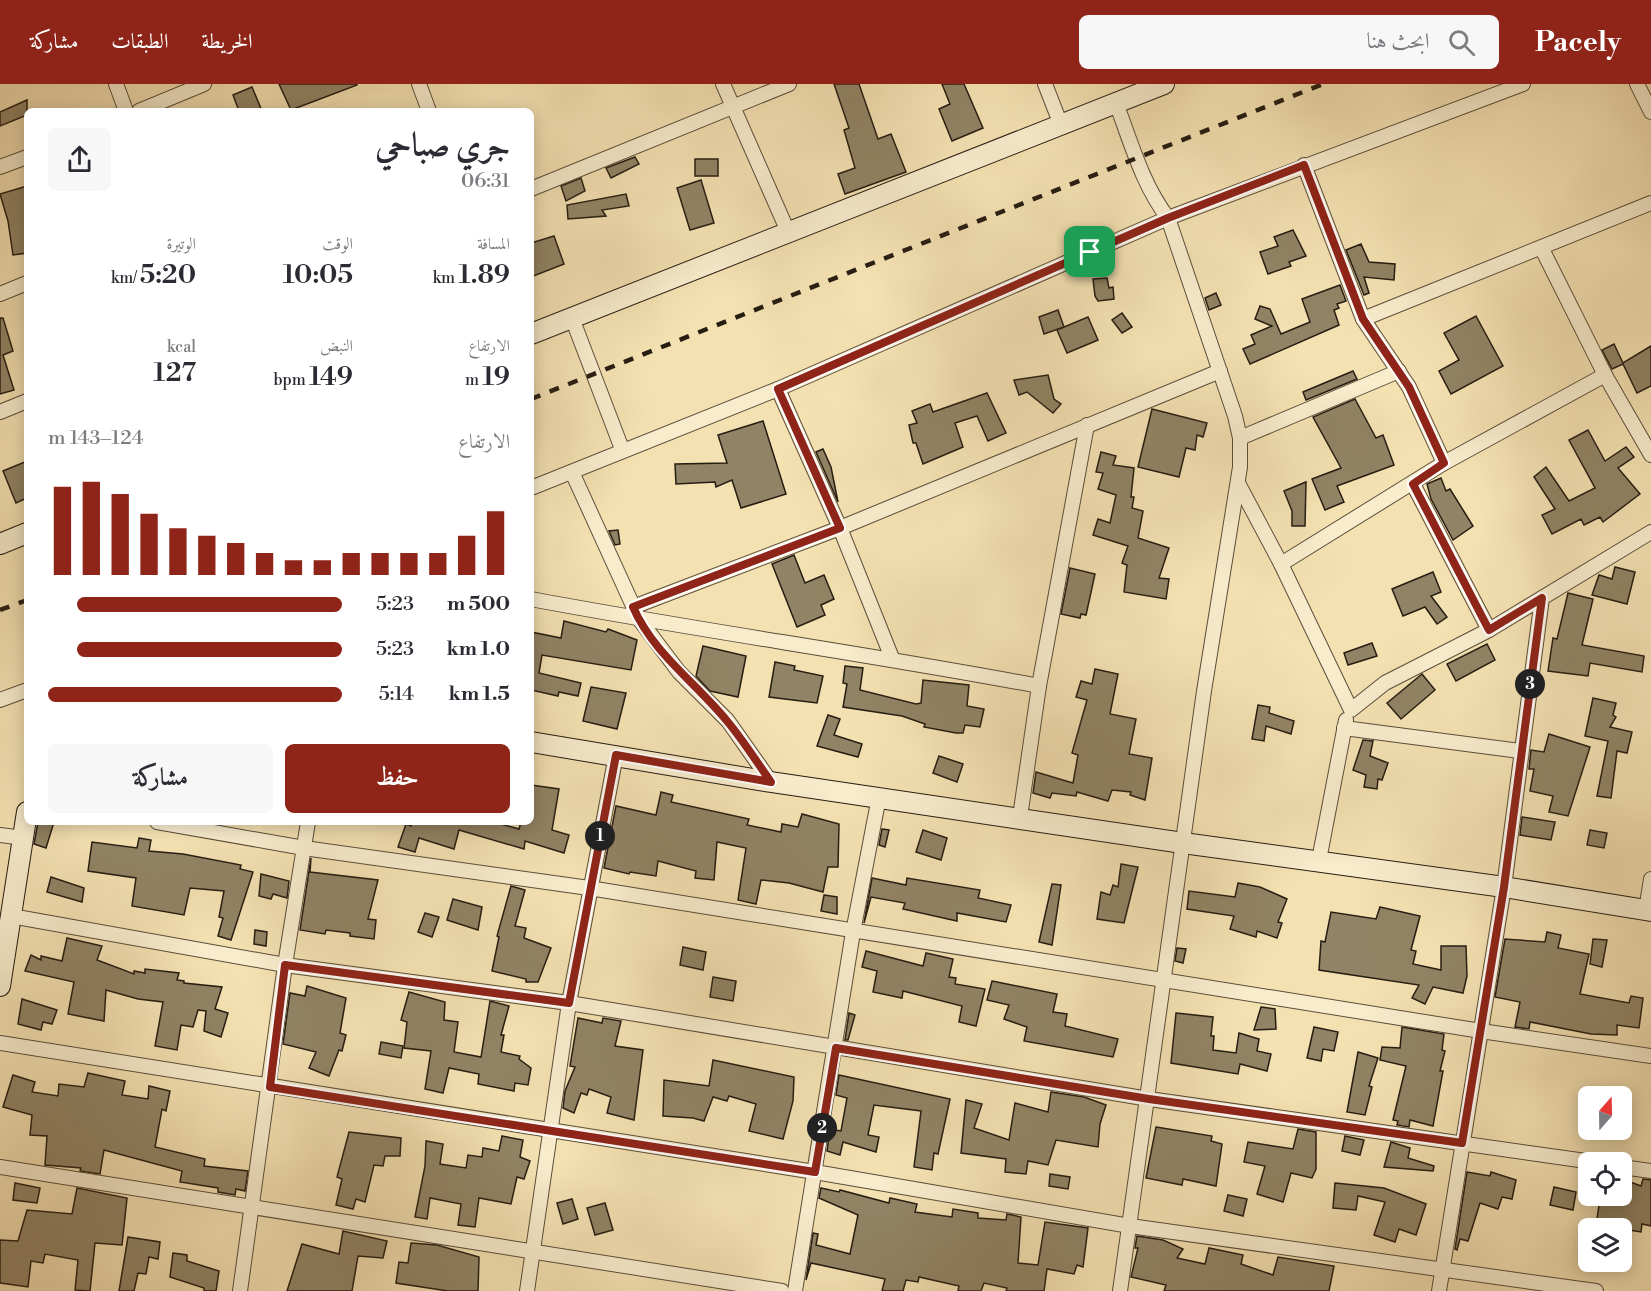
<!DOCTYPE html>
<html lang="ar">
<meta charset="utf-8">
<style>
:root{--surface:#fff;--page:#f7f7f7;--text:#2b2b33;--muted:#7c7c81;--accent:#8f2418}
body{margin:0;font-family:"Libre Bodoni",Amiri,serif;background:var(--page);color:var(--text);direction:rtl;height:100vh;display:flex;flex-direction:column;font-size:22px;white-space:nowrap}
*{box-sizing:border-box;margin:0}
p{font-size:20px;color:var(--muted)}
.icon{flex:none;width:33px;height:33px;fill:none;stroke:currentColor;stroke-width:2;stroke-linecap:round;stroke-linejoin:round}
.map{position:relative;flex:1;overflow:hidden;direction:ltr}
.details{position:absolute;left:24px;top:24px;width:510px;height:717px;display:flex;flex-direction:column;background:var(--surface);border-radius:9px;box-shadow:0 3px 15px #0003;direction:rtl}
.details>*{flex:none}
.needle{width:39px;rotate:20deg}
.buttons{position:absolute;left:1578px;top:1002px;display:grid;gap:12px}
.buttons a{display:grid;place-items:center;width:54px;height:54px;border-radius:9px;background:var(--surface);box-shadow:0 3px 15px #0003;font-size:30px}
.pin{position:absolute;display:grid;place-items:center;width:51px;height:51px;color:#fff;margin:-26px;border-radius:12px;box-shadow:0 3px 9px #0006}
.km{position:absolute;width:30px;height:30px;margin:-15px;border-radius:50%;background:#222;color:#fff;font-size:16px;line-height:30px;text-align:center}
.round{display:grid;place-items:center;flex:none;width:63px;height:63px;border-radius:9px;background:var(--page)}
.head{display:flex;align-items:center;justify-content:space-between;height:102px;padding:0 24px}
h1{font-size:33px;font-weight:600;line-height:45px}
.figures{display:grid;grid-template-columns:repeat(3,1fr);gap:9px;height:102px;padding:6px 24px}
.figures div{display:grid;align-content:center}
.figures b{font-size:26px;font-weight:600}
.figures small{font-size:16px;font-weight:400}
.figures p{font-size:16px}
.chart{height:168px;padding:12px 24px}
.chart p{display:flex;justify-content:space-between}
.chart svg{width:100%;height:108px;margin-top:6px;stroke:var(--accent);stroke-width:6}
.button{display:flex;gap:12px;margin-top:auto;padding:12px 24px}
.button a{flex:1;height:69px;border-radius:9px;background:var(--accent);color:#fff;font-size:24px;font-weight:600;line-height:69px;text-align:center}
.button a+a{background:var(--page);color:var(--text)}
ul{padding:0 24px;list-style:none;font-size:20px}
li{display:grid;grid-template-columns:96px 72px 1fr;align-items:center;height:45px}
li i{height:15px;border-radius:8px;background:var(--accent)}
header{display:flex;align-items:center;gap:36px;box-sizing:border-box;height:84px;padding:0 30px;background:var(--accent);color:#fff}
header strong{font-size:28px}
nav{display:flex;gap:33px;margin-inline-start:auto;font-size:21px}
.search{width:420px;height:54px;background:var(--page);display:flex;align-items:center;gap:15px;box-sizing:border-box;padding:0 21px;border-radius:9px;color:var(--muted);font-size:22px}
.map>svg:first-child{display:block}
.building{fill:#918365;stroke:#261d12;stroke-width:1.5}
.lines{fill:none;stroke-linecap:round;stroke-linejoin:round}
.street-casing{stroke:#5a4e3a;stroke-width:16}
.secondary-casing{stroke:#261d12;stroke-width:22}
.street{stroke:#f8eccd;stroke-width:14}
.secondary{stroke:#f8eccd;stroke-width:20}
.rail{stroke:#261d12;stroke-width:4.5;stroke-dasharray:10 10;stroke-linecap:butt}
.route-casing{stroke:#fff;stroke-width:12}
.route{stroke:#8f2418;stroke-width:8}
</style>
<header>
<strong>Pacely</strong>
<div class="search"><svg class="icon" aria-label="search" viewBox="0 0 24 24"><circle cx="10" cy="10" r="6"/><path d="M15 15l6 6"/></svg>ابحث هنا</div>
<nav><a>الخريطة</a><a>الطبقات</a><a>مشاركة</a></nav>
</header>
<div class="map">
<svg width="1651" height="1207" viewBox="0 0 1651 1207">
<rect width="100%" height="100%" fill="#f4e1b2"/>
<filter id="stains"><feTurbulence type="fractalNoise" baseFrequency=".00333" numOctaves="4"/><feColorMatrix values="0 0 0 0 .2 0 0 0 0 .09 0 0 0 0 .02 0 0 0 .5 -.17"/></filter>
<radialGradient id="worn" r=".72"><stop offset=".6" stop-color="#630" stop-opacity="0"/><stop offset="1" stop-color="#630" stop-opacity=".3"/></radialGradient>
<g class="building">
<polygon points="279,0 357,0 357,1 291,26"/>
<polygon points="834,0 859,0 878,55 891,50 906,88 845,110 838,90 855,84 844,46 849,44"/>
<polygon points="942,0 964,0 983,44 952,57 939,25 950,20"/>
<polygon points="252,3 262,27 239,27 233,11"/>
<polygon points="27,16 27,31 0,42 0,28"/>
<polygon points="635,73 639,80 611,94 606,84"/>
<rect x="695" y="75" width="23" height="17"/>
<polygon points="581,94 585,107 566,117 561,102"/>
<polygon points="701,96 714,139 690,146 677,104"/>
<polygon points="27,102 27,169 13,171 8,137 0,110"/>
<polygon points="626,110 629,122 602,126 606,132 568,135 567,121"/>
<polygon points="1293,146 1306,172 1289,178 1291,182 1268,190 1260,168 1278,162 1274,153"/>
<polygon points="554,152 564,180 531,193 531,159"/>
<polygon points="1361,160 1369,178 1395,180 1394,196 1364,193 1369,209 1364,211 1346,166"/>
<polygon points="1107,194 1109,204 1113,203 1114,215 1098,217 1095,212 1093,195"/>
<polygon points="1340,201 1346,217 1337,220 1339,224 1334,226 1339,241 1250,280 1243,265 1255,260 1251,251 1272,242 1255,235 1260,222 1270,225 1281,250 1310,238 1302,215"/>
<polygon points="1216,209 1221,221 1209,226 1205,214"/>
<polygon points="1058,226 1064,243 1044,250 1039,233"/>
<polygon points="1122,229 1132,243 1122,249 1112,236"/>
<polygon points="1476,232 1503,282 1451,310 1439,287 1459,276 1444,249"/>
<polygon points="1088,233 1098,256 1067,269 1057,246"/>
<polygon points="0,234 3,234 13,267 3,271 14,306 0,310"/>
<polygon points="1614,260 1623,279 1651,262 1651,302 1637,309 1623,280 1612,285 1602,266"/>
<polygon points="1353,287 1357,295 1306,316 1303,308"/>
<polygon points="1048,291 1054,315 1061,320 1053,329 1027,308 1019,311 1014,296"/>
<polygon points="987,309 1006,349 988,357 977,332 955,339 963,363 923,380 916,359 913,359 909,341 917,339 912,327 930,320 933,328"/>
<polygon points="1355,315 1376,354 1383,351 1394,381 1337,402 1344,418 1325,426 1312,395 1341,384 1313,333"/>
<polygon points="1152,325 1207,339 1203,353 1197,351 1195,366 1186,364 1179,393 1138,383"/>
<polygon points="763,337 786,410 741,424 732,396 716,403 715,398 676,400 675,380 727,379 718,351"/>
<polygon points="1588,346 1605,377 1626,363 1634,373 1618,384 1640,410 1603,438 1600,433 1584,441 1581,435 1552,450 1542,431 1555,425 1534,393 1546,383 1569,417 1595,404 1569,356"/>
<polygon points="823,365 831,383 838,418 816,368"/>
<polygon points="1101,368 1116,372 1113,381 1134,384 1131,413 1134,413 1132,424 1143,427 1138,454 1169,464 1159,494 1169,495 1166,515 1124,508 1127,481 1122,479 1128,462 1093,451 1098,435 1110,439 1116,411 1098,405 1103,389 1096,388"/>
<polygon points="27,377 27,414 16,419 3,387"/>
<polygon points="1441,394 1446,407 1450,405 1473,442 1453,456 1431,415 1427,400"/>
<polygon points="1306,398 1305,442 1292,442 1292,427 1284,407"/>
<polygon points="618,446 620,460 615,461 609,447"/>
<polygon points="794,471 805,499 824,491 834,515 821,521 825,531 797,543 772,480"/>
<polygon points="1615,483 1635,488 1627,520 1592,511 1599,491 1612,495"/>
<polygon points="1070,484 1095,490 1086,531 1081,530 1080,534 1061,530"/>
<polygon points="1433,488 1441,508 1431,512 1447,533 1437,540 1425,523 1403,532 1392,505"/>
<polygon points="1568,509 1593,515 1582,561 1644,572 1642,588 1590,579 1588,592 1548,587 1553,554 1557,555"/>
<polygon points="564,537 606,548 608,545 637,556 631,586 542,571 539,589 581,599 578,612 559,608 558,612 531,606 531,548 561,554"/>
<polygon points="1372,559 1377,572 1348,581 1344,569"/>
<polygon points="1487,560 1495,576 1456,597 1447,580"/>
<polygon points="703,562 746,572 738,613 710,607 696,592"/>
<polygon points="775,578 795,582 794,586 823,592 817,619 769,613"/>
<polygon points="845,582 863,584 860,606 916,620 921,619 923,596 969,601 967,622 984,625 980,643 965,641 963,649 956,649 924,643 925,640 902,632 843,623 847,600 843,599"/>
<polygon points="1095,585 1118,590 1110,630 1136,635 1129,670 1152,674 1145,716 1130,711 1131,708 1112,706 1108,717 1077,708 1076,712 1052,709 1050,714 1033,709 1036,688 1073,699 1078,671 1072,669 1087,616 1076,613 1081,597 1092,600"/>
<polygon points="1422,590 1435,606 1401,635 1387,619"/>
<polygon points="591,603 626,609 617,645 583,637"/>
<polygon points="1593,614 1616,619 1613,631 1616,633 1610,643 1632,648 1627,669 1617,667 1611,714 1597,712 1608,657 1585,652"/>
<polygon points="1258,621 1270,623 1269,629 1294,637 1291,650 1266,642 1264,657 1252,655"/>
<polygon points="828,631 840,635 834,651 862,660 858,673 817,662"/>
<polygon points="1549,650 1590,663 1568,732 1549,728 1553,712 1530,707 1534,685 1529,685 1531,666 1544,668"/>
<polygon points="1363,656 1373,657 1370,672 1388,679 1382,696 1378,695 1377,705 1364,703 1366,691 1353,686"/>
<polygon points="939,672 963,680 957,698 933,689"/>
<polygon points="531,701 559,705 552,746 569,751 564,769 525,757 524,765 459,746 454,765 419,754 415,768 398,763 406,740 411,742 412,738 493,738 519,745 521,738 531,738"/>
<polygon points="661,708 673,711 671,718 749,735 747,741 781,748 782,740 798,743 802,730 839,740 838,783 828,783 823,808 789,799 761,796 756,820 738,816 746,764 717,758 714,796 695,794 696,787 658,777 656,792 630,788 629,790 604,784 616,722 656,731"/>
<polygon points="1522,733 1555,738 1551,756 1520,751"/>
<polygon points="38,738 54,738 46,764 34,760"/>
<polygon points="882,745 889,746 885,763 879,761"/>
<polygon points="923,746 947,754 941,776 916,768"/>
<polygon points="1590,746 1607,749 1604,764 1587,761"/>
<polygon points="139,754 151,756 149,767 183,770 241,781 240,785 253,788 231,856 218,852 223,834 219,833 224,807 190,804 184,831 132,822 136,794 88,787 92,758 137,764"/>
<polygon points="311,774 310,788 378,796 368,835 376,836 374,855 350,852 350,849 326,846 325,850 300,846"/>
<polygon points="1121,780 1138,783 1124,839 1097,835 1101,808 1110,811 1113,801 1118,803"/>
<polygon points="261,790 289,797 287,814 273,810 271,815 259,812"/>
<polygon points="51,793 84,804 82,818 47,808"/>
<polygon points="872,794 906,801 907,794 980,806 978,814 1011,821 1006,838 957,829 957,837 903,825 905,819 871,813 864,839"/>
<polygon points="1238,799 1260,803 1287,815 1278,838 1282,839 1277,854 1257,847 1256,853 1230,845 1234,832 1187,825 1189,807 1235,813"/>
<polygon points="1052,800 1061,801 1052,861 1039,858"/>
<polygon points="511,802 525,806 515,842 526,844 524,854 551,864 538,898 526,898 526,895 492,887 499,853 497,852"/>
<polygon points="824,811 837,813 837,830 821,827"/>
<polygon points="453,815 482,823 478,846 447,836"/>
<polygon points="1380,823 1420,832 1411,866 1416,867 1413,880 1441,886 1441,862 1466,862 1467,892 1463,909 1433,903 1425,920 1412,914 1419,901 1319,886 1321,857 1325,858 1331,828 1376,835"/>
<polygon points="425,829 439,833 432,853 418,848"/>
<polygon points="255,846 267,848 266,862 254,860"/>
<polygon points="1547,848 1561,851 1558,864 1589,870 1580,910 1629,919 1631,912 1643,914 1639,944 1617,941 1617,951 1591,950 1530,938 1529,945 1515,943 1520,918 1495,913 1505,855 1545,858"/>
<polygon points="67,854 102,862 97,876 134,890 134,887 145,889 145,885 179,889 177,896 184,897 184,899 222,903 215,925 228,929 221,953 204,947 206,927 198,926 193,943 181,941 177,966 155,962 163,918 138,915 106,906 104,937 68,930 74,898 25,887 31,871 41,876 41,872 62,877"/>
<polygon points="1593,855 1607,856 1602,883 1590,880"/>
<polygon points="683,863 706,868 703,886 680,881"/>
<polygon points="1177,864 1186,865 1183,879 1175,877"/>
<polygon points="866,867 923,882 926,869 953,875 949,893 956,894 955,900 985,905 976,942 959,938 962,922 903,907 902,914 873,908 877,887 862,883"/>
<polygon points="713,893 736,897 733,917 710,913"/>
<polygon points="992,897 1057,910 1053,928 1067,930 1065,942 1118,955 1113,973 1024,957 1027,943 1004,935 1009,921 987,916"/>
<polygon points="307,902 346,914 340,949 346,951 342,967 339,966 329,992 309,984 316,968 283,960 290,909 305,912"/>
<polygon points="409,908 445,918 444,936 458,938 454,968 481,973 490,917 509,922 501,951 504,951 501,968 520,972 519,975 531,984 528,1001 515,999 514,1007 478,1000 479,990 449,984 443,1009 425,1005 431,967 404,964 407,938 401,936"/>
<polygon points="22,915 57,926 52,940 43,938 41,946 18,940"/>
<polygon points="1261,923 1275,925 1276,945 1254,946"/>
<polygon points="849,929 855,931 848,956 845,956"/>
<polygon points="1176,929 1213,933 1211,952 1214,952 1213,966 1236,969 1239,949 1259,955 1257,967 1271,970 1267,987 1240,980 1238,990 1171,979"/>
<polygon points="578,934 602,939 603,934 621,937 615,962 643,966 634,1036 607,1029 611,1013 589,1005 587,1011 581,1009 574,1029 563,1024 565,1007 575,983 570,982"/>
<polygon points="1314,943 1338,948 1334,967 1323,965 1321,977 1307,974"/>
<polygon points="1402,943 1444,950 1442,966 1445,967 1440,987 1443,987 1433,1042 1410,1036 1409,1043 1397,1041 1398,1037 1393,1036 1406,982 1380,976 1382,963 1400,964"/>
<polygon points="381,958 403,962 401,974 379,970"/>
<polygon points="1358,968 1378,974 1369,1002 1372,1003 1365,1031 1347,1028"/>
<polygon points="713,976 794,993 793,1017 783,1055 749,1047 756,1020 729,1012 727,1017 713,1013 704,1037 693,1034 663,1032 664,996 709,1002"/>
<polygon points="88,989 125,997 122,1011 148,1015 149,1002 170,1007 166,1027 162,1025 155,1063 205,1075 204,1082 248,1087 245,1107 236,1105 235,1111 218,1108 218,1104 180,1098 182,1087 104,1066 100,1090 80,1087 81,1084 45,1081 47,1052 30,1051 32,1031 3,1023 13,991 35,998 32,1008 58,1012 59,1000 84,1003"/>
<polygon points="839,991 950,1015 938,1070 934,1069 932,1086 914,1083 921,1027 874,1021 868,1051 879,1053 876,1068 843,1058 840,1071 827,1067 830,1045 841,1047 847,1014 836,1011"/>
<polygon points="1051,1008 1084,1013 1106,1021 1100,1040 1098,1063 1056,1056 1048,1081 1028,1077 1026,1090 1005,1088 1006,1075 961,1069 966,1016 982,1020 974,1044 1009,1056 1015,1019 1048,1028"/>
<polygon points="1156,1043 1212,1052 1211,1057 1222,1060 1216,1102 1183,1095 1182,1101 1146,1094"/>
<polygon points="1298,1045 1316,1048 1316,1085 1312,1094 1291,1089 1283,1118 1257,1110 1265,1082 1244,1078 1248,1058 1293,1065"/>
<polygon points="349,1048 401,1054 400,1072 385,1072 383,1082 374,1081 365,1118 356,1115 353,1125 336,1121 342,1095 337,1093"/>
<polygon points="502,1052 523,1056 520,1073 530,1077 524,1095 517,1093 511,1120 479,1114 475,1143 458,1141 461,1120 430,1114 427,1135 415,1133 425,1082 426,1057 443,1060 440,1080 466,1084 468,1071 482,1073 483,1064 499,1067"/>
<polygon points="1345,1052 1364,1056 1360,1071 1342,1067"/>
<polygon points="1391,1058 1410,1064 1408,1074 1434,1082 1433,1087 1384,1083"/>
<polygon points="1467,1088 1490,1092 1491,1088 1516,1096 1512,1115 1502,1113 1498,1125 1480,1119 1468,1157 1460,1155 1457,1166 1455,1165"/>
<polygon points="1050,1090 1070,1093 1068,1105 1049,1102"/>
<polygon points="1643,1095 1651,1096 1651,1142 1642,1140 1641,1148 1596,1141 1600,1115 1618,1117 1625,1096 1641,1102"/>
<polygon points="15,1099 40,1104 37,1119 13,1116"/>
<polygon points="1335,1099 1384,1104 1426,1120 1416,1151 1399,1145 1395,1158 1374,1151 1385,1118 1358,1112 1356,1126 1333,1124"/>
<polygon points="1554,1103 1576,1108 1573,1126 1550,1121"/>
<polygon points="77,1104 127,1114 122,1161 95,1159 90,1207 75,1206 78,1176 45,1170 43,1179 31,1177 28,1203 0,1199 0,1156 18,1157 27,1126 72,1130"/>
<polygon points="821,1104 839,1108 840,1106 889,1119 890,1114 917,1120 915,1128 952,1133 953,1125 978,1129 978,1134 1006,1136 1007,1130 1021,1133 1018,1179 1038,1181 1045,1138 1088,1144 1083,1183 1077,1181 1074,1190 1047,1185 1044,1207 1006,1207 1007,1204 984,1199 981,1207 958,1207 959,1202 919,1193 918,1198 906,1196 903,1207 882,1207 885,1195 811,1179 806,1196 813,1149 818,1150 816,1161 850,1170 858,1131 819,1114"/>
<polygon points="1228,1111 1247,1115 1243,1132 1224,1127"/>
<polygon points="572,1115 578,1135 563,1140 557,1119"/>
<polygon points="605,1119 613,1146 595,1151 587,1124"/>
<polygon points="343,1147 387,1157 383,1174 358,1172 352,1207 287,1207 302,1160 339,1170"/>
<polygon points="1137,1152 1163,1156 1183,1165 1177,1174 1205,1180 1209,1164 1243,1171 1241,1180 1273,1191 1278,1173 1334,1182 1329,1207 1164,1207 1166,1201 1131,1193 1138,1164 1135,1164"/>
<polygon points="128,1153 160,1158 158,1175 149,1173 146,1190 138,1189 134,1207 119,1207"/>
<polygon points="411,1159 437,1161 479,1173 478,1207 448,1207 396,1199 399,1178 408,1179"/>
<polygon points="173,1169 187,1171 187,1177 219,1187 216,1207 204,1207 204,1204 170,1193"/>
</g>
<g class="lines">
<defs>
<g id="street">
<polyline points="116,0 126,27"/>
<polyline points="419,0 429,27"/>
<polyline points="723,0 789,150"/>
<polyline points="1045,0 1061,41"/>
<polyline points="1637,0 1651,28"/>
<path d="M 1116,19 C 1131,58 1142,100 1168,134 L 1235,332 L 1240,354 L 1240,383 L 1204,607 L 1120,1207"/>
<polyline points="139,27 204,0"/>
<polyline points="1304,81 1363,235 1409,303 1444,379"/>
<polyline points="0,83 27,73"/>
<polyline points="531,105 789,0"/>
<polyline points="1542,165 1605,291 1651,371"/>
<polyline points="0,210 27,199"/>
<polyline points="572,234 622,365"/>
<polyline points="1363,235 1651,119"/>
<polyline points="778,305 840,444 892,574"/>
<polyline points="0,328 27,317"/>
<polyline points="1240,354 1399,287"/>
<polyline points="572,388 639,535 679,588 728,637 771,698"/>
<polyline points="1238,399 1281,480 1351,626 1385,599 1489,546 1651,448"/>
<polyline points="1413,400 1489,546"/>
<polyline points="531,404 778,305 1168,134 1523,0"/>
<polyline points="1281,480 1444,379 1605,291"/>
<path d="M 531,515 C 700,547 870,570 1039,602"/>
<polyline points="633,523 840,444 1220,287"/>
<polyline points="0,616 27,606"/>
<polyline points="1344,644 1520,667"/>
<polyline points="1020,733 1039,602 1087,341"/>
<polyline points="157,738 304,764 589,804 1481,947 1651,972"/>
<polyline points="0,751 23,754"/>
<polyline points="1319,776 1346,636"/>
<polyline points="1646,826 1651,795"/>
<polyline points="11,832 285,881 569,919 1149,1015 1593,1078"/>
<polyline points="0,959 815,1088 1130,1142 1596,1207"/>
<polyline points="0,1083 782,1207"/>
<polyline points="1622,1083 1651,1087"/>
<polyline points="240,1207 285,881 308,738"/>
<polyline points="527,1207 569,919 616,671"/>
<polyline points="795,1207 853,848 879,713"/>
<polyline points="1439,1207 1504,803 1542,514"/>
</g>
<g id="secondary">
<polyline points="531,250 1164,0"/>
<polyline points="0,460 27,449"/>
<polyline points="531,658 771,698 1183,759 1504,803 1651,827"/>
<polyline points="0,902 27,728"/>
</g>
</defs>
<use href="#street" class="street-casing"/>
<use href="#secondary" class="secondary-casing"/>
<use href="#street" class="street"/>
<use href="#secondary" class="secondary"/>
<g class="rail">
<polyline points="531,315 1323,0"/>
<polyline points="0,526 27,516"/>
</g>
</g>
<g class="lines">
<defs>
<path id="route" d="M 1304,81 L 1363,235 L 1409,303 L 1444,379 L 1413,400 L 1489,546 L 1542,514 L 1504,803 L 1462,1059 L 1149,1015 L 836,964 L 815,1088 L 270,1003 L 285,881 L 569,919 L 616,671 L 771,698 C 756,677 743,656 727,637 C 696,599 653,569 633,523 L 840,444 L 778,305 L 1168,134 Z"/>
</defs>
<use href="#route" class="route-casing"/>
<use href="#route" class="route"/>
</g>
<rect width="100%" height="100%" filter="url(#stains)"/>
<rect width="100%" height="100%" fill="url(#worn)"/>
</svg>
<div class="buttons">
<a><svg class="needle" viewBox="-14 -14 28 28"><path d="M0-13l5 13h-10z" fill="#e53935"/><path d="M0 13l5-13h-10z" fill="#7c7c81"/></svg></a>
<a><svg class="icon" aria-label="locate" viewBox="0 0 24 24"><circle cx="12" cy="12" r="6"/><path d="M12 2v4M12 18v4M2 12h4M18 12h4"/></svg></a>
<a><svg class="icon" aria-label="layers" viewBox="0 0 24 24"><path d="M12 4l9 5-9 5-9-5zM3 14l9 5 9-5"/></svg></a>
</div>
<div class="pin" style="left:1090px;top:168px;background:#1e9e55"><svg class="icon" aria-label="arrive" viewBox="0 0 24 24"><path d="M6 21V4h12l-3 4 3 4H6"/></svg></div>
<b class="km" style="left:600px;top:752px">1</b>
<b class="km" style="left:822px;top:1044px">2</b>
<b class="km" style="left:1530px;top:600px">3</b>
<section class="details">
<div class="head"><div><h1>جري صباحي</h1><p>06:31</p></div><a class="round"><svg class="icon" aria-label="share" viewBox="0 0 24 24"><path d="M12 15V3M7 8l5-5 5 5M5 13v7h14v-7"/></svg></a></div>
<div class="figures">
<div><p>المسافة</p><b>1.89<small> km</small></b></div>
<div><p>الوقت</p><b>10:05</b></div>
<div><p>الوتيرة</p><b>5:20<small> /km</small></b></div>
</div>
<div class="figures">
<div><p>الارتفاع</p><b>19<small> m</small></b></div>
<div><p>النبض</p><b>149<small> bpm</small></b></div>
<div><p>kcal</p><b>127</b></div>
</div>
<div class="chart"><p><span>الارتفاع</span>124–143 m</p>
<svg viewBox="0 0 160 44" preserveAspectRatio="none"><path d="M5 44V8M15 44V6M25 44V11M35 44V19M45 44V25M55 44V28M65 44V31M75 44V35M85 44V38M95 44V38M105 44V35M115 44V35M125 44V35M135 44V35M145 44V28M155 44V18"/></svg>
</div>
<ul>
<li><b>500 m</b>5:23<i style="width:90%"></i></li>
<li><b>1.0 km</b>5:23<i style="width:90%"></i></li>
<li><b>1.5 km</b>5:14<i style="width:100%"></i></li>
</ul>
<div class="button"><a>حفظ</a><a>مشاركة</a></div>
</section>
</div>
